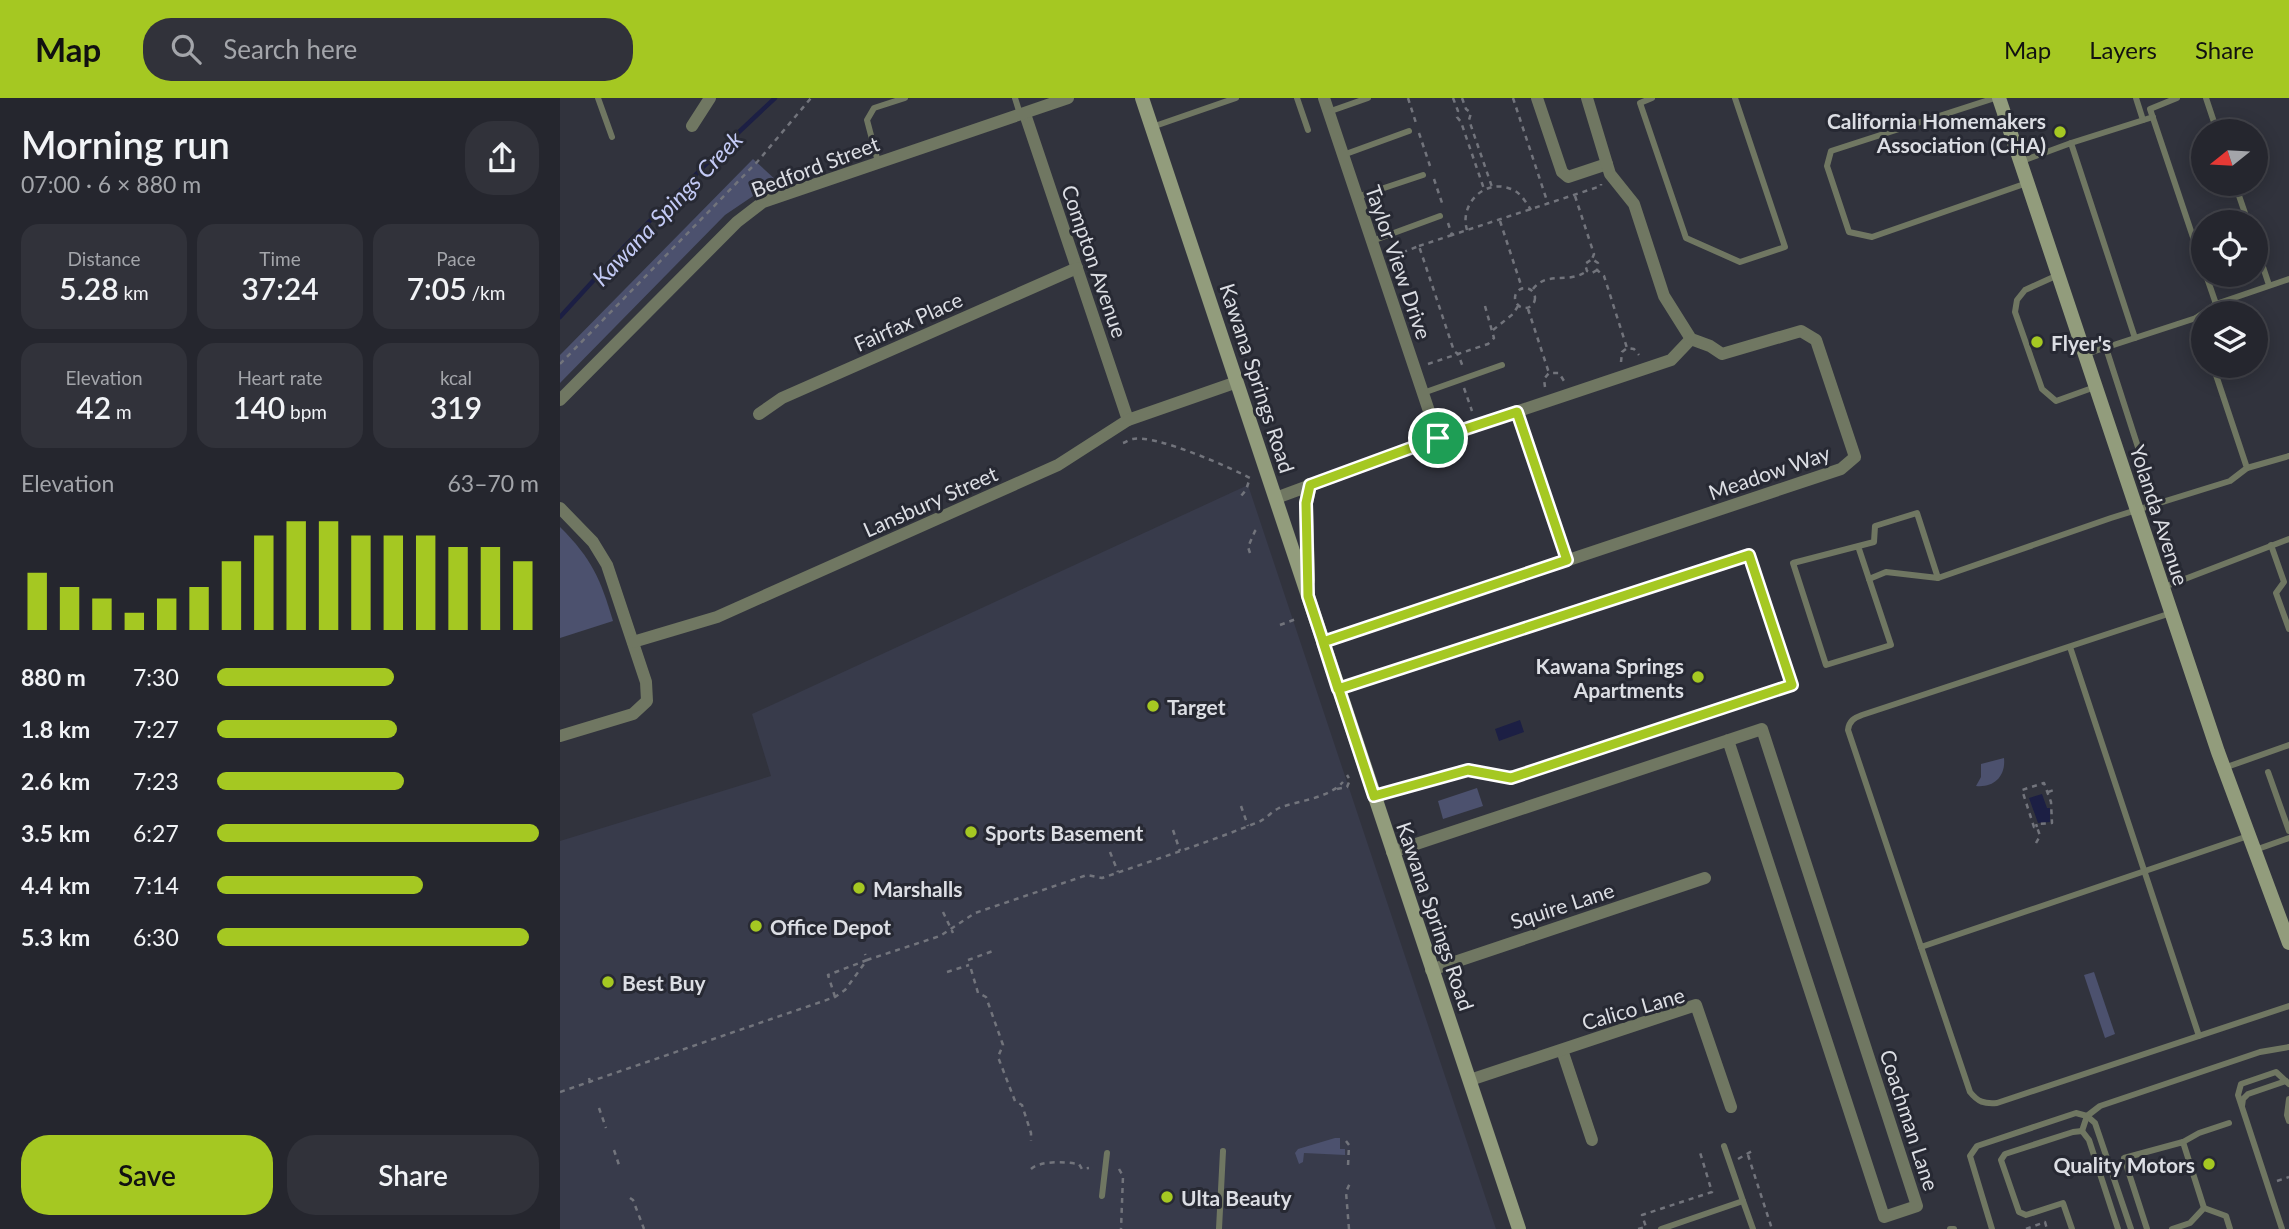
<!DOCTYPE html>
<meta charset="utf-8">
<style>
:root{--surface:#25262e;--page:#31323a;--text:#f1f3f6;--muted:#a3a5aa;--line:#42434a;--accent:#a5c822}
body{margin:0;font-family:Lato,sans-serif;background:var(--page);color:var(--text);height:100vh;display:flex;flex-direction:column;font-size:26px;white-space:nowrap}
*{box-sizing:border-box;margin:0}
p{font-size:23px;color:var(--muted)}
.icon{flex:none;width:38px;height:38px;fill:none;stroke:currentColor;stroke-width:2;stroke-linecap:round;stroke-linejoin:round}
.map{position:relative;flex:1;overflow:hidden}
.drawer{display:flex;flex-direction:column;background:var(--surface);width:560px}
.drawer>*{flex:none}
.needle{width:46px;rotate:252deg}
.fabs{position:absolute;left:1631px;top:21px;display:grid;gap:14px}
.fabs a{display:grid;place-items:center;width:77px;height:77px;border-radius:50%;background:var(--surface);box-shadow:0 4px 18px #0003,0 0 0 2px var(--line);font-size:35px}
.pin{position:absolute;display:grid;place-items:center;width:60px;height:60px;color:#fff;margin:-30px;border:4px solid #fff;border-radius:50%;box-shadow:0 2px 7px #0007}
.round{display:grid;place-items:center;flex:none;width:74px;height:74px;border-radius:28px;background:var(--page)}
.head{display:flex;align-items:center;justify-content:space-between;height:119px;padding:0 21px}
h1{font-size:38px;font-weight:600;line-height:52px}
.metrics{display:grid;grid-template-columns:repeat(3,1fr);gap:10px;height:119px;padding:7px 21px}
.metrics div{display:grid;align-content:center;border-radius:18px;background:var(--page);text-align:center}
.metrics b{font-size:30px;font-weight:600}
.metrics small{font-size:19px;font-weight:400}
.metrics p{font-size:19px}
.chart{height:196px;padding:14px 21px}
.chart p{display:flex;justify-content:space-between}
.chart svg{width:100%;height:126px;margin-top:7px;stroke:var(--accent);stroke-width:6}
.cta{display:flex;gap:14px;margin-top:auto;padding:14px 21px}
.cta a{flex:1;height:80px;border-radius:28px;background:var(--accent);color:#111;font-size:28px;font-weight:600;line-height:80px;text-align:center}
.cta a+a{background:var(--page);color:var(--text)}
ul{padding:0 21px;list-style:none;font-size:23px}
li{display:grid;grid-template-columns:112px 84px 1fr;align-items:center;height:52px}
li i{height:18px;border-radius:9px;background:var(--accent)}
header{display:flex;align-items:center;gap:42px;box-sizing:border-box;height:98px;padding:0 35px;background:var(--accent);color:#111}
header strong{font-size:33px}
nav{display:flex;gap:38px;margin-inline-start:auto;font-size:24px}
.search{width:490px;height:63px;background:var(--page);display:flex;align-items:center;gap:18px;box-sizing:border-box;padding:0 24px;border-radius:28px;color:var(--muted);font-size:26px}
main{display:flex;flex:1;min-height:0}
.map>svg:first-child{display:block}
.built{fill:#383b4b}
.green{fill:#4c516e}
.water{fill:#1c1f44}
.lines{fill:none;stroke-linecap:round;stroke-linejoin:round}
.stream{stroke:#1c1f44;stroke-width:4.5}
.path{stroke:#72747c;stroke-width:2.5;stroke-dasharray:5 5;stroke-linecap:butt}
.lane{stroke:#707762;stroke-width:6}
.street{stroke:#707762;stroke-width:12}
.secondary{stroke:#929c7c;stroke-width:14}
.route-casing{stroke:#fff;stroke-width:14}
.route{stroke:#a5c822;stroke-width:9}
.poi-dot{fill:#a5c822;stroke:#272933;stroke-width:2.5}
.labels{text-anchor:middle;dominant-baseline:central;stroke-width:6;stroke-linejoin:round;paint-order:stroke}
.poi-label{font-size:21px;font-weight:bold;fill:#dcdee4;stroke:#272933;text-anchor:start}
.street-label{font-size:21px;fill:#dcdee4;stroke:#272933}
.water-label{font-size:23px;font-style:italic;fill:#c4cbf6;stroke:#272933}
</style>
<header>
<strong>Map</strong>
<div class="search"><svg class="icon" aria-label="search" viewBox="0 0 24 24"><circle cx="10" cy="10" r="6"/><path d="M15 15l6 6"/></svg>Search here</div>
<nav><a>Map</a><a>Layers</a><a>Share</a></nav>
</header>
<main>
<section class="drawer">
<div class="head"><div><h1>Morning run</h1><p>07:00 · 6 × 880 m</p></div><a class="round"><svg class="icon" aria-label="share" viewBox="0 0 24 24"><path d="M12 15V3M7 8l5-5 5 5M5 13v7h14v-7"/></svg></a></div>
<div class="metrics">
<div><p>Distance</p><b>5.28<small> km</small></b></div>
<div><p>Time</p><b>37:24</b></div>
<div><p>Pace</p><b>7:05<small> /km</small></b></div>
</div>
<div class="metrics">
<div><p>Elevation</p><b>42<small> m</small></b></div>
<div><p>Heart rate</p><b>140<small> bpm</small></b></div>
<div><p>kcal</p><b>319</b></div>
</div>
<div class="chart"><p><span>Elevation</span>63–70 m</p>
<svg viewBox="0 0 160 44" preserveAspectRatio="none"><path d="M5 44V24M15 44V29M25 44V33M35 44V38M45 44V33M55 44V29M65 44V20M75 44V11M85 44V6M95 44V6M105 44V11M115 44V11M125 44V11M135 44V15M145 44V15M155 44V20"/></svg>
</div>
<ul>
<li><b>880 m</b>7:30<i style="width:55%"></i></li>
<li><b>1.8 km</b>7:27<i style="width:56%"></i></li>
<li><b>2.6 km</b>7:23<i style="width:58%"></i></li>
<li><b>3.5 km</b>6:27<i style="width:100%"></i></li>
<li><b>4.4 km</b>7:14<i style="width:64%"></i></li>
<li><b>5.3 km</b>6:30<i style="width:97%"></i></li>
</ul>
<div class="cta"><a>Save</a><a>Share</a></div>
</section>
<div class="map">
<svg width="1729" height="1131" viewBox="0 0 1729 1131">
<rect width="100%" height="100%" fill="#31333d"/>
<polygon class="built" points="688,387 936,1131 0,1131 0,743 211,678 192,616"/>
<g class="green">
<polygon points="193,61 218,84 199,94 165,117 0,285 0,257"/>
<path d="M 0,429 C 32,461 40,480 53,523 L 0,540 Z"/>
<path d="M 1444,660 C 1446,679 1433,690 1416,688 L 1421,679 L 1421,666 Z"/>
<polygon points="917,690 923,708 883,721 878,703"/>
<polygon points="1534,874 1555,936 1545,940 1524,877"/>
<polygon points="775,1040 780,1040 780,1051 785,1051 785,1057 744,1055 743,1064 739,1066 735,1055 738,1051"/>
</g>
<g class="water">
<polygon points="960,622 964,634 939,643 935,631"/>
<polygon points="1482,696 1487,710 1490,710 1490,724 1478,725 1469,700"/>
</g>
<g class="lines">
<polyline class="stream" points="0,219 65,148 164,48 215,0"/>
<g class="path">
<polyline points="848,0 856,25"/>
<polyline points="893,0 898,13 897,19 901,24 924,91"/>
<polyline points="902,0 906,11 911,15 909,22 932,89"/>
<polyline points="953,0 988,106"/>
<polyline points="859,35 870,68"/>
<polyline points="874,81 883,108"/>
<polyline points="1015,98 1034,156 1032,161"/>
<polyline points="940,123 962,190"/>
<polyline points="888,125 892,137 1041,88 1041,86"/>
<path d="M 907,132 C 899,106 925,80 951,91 C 960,94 966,104 971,112"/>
<polyline points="859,148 892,137"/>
<polyline points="833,158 859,148 894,253 898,256 903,269"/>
<polyline points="1037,172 1032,175 1027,173 1025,166 1032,161 1038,165 1037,172 1044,178 1067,250"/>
<circle cx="965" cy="200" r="10"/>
<path d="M 973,191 C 988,172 1007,187 1027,173"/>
<polyline points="968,211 989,275"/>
<polyline points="933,232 953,216 958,208"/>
<polyline points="1061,264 1062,254 1067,250 1074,251 1079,257"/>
<polyline points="0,266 198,63 251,0"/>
<polyline points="868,266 928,246 934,240 925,208"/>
<polyline points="985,289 984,281 989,275 999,275 1004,283"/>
<polyline points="904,290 912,313"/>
<path d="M 563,345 C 566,344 570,341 573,341 C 595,336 669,369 690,380 L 686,392 L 681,398"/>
<polyline points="690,455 688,449 695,433 699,429"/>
<polyline points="720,527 736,521"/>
<polyline points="777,691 787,689 790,682 787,677"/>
<polyline points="1488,694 1497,691"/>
<polyline points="681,708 688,728"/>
<polyline points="613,732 620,753"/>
<polyline points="1476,745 1480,738 1477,729 1474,729 1462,692 1484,685 1491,704 1492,725 1476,726 1477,729"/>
<polyline points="550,754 558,774"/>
<polyline points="383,814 393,835"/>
<polyline points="408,862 433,853"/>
<polyline points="411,871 418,895 426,899 443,947 438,959 455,1003 462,1007 471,1035 471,1043"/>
<polyline points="387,874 409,867"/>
<polyline points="275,899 268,877 307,862 305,856"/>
<polyline points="29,980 31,987"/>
<path d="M 0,994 L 275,899 L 285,892 L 307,862 L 380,838 L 415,815 L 527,777 L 542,780 C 594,762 646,745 696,725 C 705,722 711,714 719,710 C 740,702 767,701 783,684"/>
<polyline points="39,1010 46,1030"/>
<polyline points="786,1043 789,1047 788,1068"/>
<polyline points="54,1052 60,1070"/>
<polyline points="1188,1057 1212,1131"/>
<polyline points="1178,1061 1192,1053"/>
<path d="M 471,1071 C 481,1062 506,1064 519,1066 L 522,1071 L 529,1070"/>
<polyline points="559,1071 563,1078 561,1131"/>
<polyline points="1717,1083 1729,1079"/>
<polyline points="70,1100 73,1102 84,1131"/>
<polyline points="789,1131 786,1094 790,1085"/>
<polyline points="1078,1131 1086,1129 1082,1117 1152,1094 1139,1051"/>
<polyline points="1466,1131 1485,1124 1487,1131"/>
</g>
<g class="lane">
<polyline points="38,0 52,39"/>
<polyline points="455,0 460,16"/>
<polyline points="737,0 748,32"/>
<polyline points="1092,0 1080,5 1126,140 1180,164 1225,149 1175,0"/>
<polyline points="1435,0 1271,53 1267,68 1289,134 1312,139 1467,85"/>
<polyline points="1576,0 1583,22"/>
<polyline points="1617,0 1590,11 1643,169"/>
<polyline points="1646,0 1657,33"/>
<polyline points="768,14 808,0"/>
<polyline points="592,29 676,0"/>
<polyline points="1511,45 1593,19"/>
<polyline points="783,57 849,33"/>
<polyline points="1462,63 1511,45 1575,240"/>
<polyline points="318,64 307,22 314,10 345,0"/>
<polyline points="1675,86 1688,124"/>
<polyline points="797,99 863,77"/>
<polyline points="812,143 880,118"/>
<polyline points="1696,148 1709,187"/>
<polyline points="1498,177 1465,192 1457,202 1455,214 1482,291 1496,303 1535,289"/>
<polyline points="1646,177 1656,206"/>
<polyline points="1636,220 1656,206 1729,181"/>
<polyline points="1546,250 1596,405"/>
<polyline points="1526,256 1636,220 1643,241"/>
<polyline points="863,295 942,267"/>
<polyline points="1687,370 1729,358"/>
<polyline points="1711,447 1724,484 1716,495 1729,531"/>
<polyline points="1298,448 1331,547 1266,567 1233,465 1314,444 1315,428 1357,415 1378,480 1551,420 1670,383 1687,370 1653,268"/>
<polyline points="1309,481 1326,474 1378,480"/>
<polyline points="1604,489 1729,441"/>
<path d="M 1611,515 L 1302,617 C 1294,620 1289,623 1288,632 L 1361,849 L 1688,738"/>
<polyline points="1510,549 1639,938"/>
<polyline points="779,591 1189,457 1232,587 951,680 907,672 816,698"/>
<polyline points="1664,670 1729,647"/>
<polyline points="1708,674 1729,733"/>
<polyline points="1695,752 1729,740"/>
<path d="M 1361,849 L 1410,994 C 1418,1004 1424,1006 1437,1005 L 1729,908"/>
<polyline points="1729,1001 1727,1017 1729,1023"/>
<polyline points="1682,1008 1683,1001 1688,996 1726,983"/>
<polyline points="1522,1033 1527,1018 1540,1008 1700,954 1729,949"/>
<polyline points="1623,1044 1639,1035 1669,1025"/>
<polyline points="542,1098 547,1055"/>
<polyline points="1183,1103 1193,1131"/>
<polyline points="659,1131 663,1053"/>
<polyline points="1101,1131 1183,1103 1164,1048"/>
<polyline points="1390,1131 1394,1131"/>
<polyline points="1432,1131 1410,1058 1417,1048 1516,1015 1527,1018 1535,1025 1571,1131"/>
<polyline points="1512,1131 1503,1105 1466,1117 1459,1114 1441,1062 1445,1056 1513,1034 1522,1033 1529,1042 1558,1131"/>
<polyline points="1587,1131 1564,1060 1623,1044 1644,1110"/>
<polyline points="1612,1131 1630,1125 1644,1110 1666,1118 1670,1131"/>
<polyline points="1722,1131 1678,997 1681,986 1716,974 1729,986"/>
</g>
<g class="street">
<polyline points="764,0 878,340"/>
<polyline points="977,0 1002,74 1008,79 1047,66"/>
<polyline points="465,16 568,322"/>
<polyline points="132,28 150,0"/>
<polyline points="0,302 177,124 203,104 508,0"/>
<polyline points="957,314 1007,462"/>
<polyline points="199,316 222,300 517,170"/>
<polyline points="716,400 878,340 1111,262 1131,241"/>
<polyline points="0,410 33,444 47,467 86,584 87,603 73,616 0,638"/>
<polyline points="73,544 157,519 498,367 568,322 677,284"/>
<polyline points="763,544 1281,371 1295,359 1256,242 1241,233 1162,256 1150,248 1131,241 1104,198 1074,106 1050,76 1027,0"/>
<polyline points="832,754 1202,631 1357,1108 1324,1119 1168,642"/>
<polyline points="871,872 1145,780"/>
<polyline points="1002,952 1032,1042"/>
<polyline points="910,982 1136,907 1171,1009"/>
</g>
<g class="secondary">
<polyline points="582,0 959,1131"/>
<polyline points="1439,0 1658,654 1729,845"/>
<polyline points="748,482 746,405 750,387"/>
</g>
</g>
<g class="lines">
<defs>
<polyline id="route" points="878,340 750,387 746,405 748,498 814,698 908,672 951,680 1232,587 1189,457 778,591 763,544 1007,462 957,314 878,340"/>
</defs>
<use href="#route" class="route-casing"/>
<use href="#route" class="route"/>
</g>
<g class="poi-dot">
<circle cx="1500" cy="34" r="7"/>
<circle cx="1477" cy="244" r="7"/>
<circle cx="1138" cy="579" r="7"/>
<circle cx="593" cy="608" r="7"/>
<circle cx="411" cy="734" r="7"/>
<circle cx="299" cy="790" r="7"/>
<circle cx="196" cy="828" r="7"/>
<circle cx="48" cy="884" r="7"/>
<circle cx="1649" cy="1066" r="7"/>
<circle cx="607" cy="1099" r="7"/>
</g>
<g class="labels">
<g class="poi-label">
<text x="1486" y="22" text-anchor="end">California Homemakers<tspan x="1486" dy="24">Association (CHA)</tspan></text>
<text x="1491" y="244">Flyer's</text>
<text x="1124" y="567" text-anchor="end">Kawana Springs<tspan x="1124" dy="24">Apartments</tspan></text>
<text x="607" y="608">Target</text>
<text x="425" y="734">Sports Basement</text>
<text x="313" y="790">Marshalls</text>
<text x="210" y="828">Office Depot</text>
<text x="62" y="884">Best Buy</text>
<text x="1635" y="1066" text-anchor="end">Quality Motors</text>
<text x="621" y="1099">Ulta Beauty</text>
</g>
<g class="street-label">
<text transform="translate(255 68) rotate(-21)">Bedford Street</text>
<text transform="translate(535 163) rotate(71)">Compton Avenue</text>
<text transform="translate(839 164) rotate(71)">Taylor View Drive</text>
<text transform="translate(348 223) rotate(-24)">Fairfax Place</text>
<text transform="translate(698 280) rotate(72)">Kawana Springs Road</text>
<text transform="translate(1209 374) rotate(-19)">Meadow Way</text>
<text transform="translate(370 403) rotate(-24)">Lansbury Street</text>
<text transform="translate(1600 417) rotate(72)">Yolanda Avenue</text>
<text transform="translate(1002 807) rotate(-18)">Squire Lane</text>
<text transform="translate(876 818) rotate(71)">Kawana Springs Road</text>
<text transform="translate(1073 910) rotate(-16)">Calico Lane</text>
<text transform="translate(1350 1022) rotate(72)">Coachman Lane</text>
</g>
<g class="water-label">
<text transform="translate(107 110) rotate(-46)">Kawana Spings Creek</text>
</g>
</g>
</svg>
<div class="fabs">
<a><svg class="needle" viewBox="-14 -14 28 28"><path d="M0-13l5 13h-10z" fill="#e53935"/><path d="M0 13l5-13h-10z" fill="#a3a5aa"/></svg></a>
<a><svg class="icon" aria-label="locate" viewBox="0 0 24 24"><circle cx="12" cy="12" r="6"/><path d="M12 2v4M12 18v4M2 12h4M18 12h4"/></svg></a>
<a><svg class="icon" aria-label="layers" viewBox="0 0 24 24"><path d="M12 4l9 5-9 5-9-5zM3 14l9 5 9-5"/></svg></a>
</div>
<div class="pin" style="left:878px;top:340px;background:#1e9e55"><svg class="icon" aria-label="arrive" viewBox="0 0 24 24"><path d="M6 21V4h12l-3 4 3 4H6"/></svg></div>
</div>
</main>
